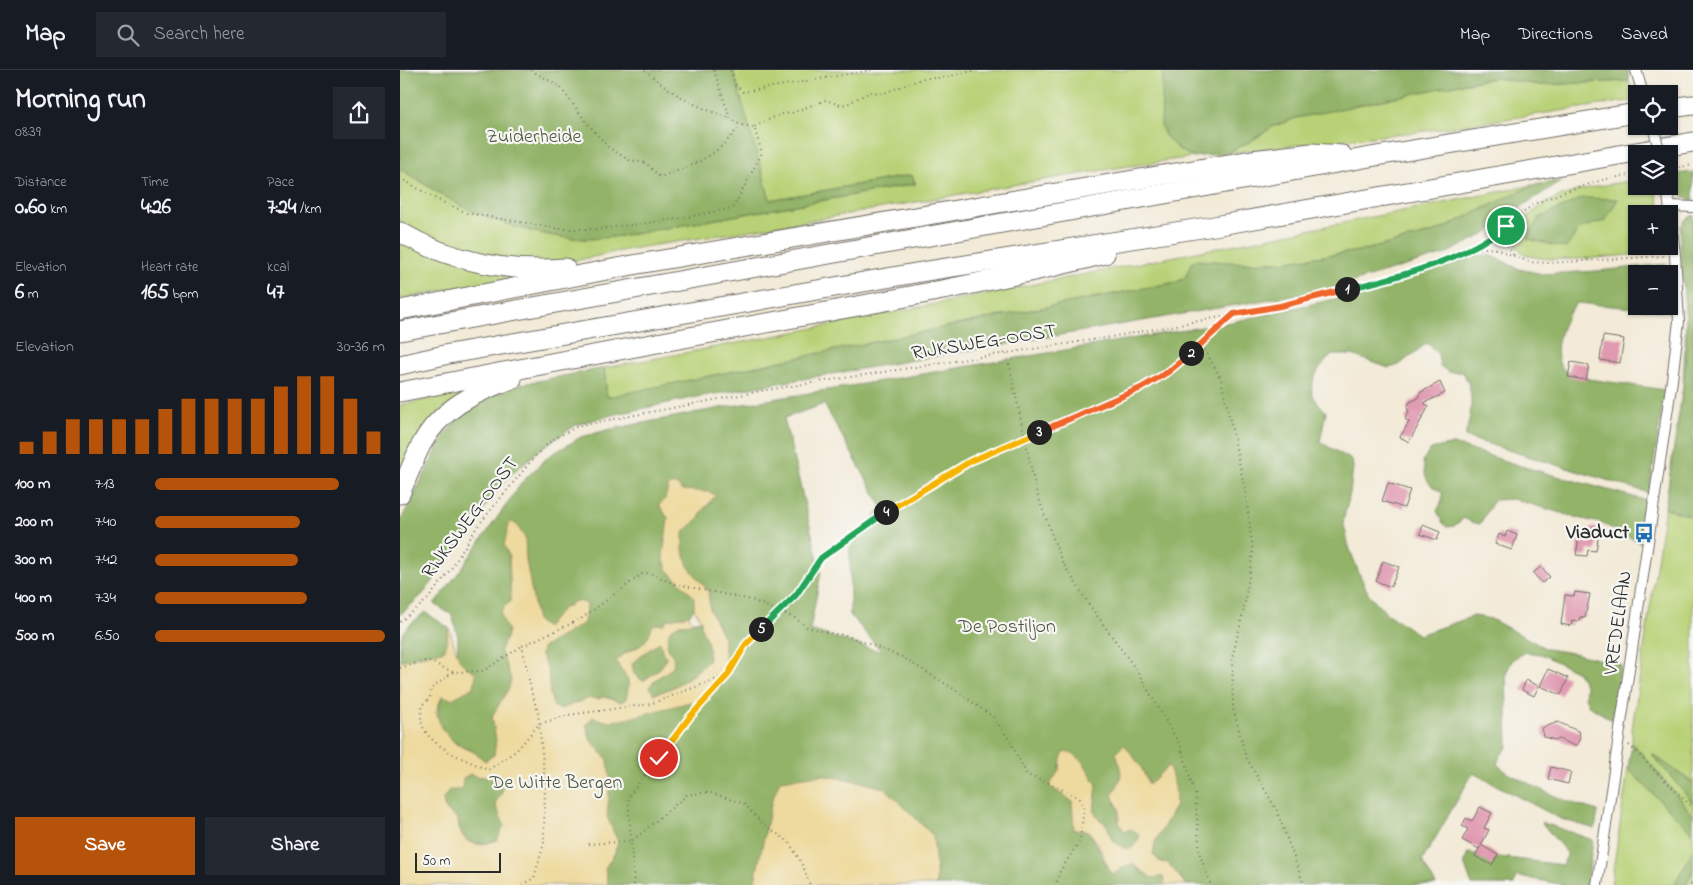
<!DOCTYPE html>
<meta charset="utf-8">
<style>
:root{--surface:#171b24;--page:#242831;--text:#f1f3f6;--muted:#9ea1a6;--line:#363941;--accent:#b45309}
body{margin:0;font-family:"Indie Flower",sans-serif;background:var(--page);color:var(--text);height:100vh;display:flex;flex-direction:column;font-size:19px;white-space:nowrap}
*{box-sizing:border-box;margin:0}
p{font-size:16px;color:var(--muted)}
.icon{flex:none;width:28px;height:28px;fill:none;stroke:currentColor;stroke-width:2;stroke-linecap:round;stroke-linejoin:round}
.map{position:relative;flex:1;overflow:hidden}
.panel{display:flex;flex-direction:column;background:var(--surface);width:400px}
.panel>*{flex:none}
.tools{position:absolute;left:1228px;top:15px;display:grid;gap:10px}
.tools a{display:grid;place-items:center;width:50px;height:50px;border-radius:0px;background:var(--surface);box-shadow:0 1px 4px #0004;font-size:25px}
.scale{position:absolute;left:15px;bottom:12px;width:86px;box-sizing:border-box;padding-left:5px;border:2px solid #2b2b2b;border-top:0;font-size:14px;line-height:18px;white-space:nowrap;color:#2b2b2b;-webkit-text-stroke:4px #f6f6f2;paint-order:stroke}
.pin{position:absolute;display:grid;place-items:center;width:42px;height:42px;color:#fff;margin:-21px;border:2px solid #fff;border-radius:50%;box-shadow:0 1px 5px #0007}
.km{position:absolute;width:25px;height:25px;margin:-12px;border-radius:50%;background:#222;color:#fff;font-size:14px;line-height:25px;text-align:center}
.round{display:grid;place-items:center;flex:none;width:52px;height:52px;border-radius:0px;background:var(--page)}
.headline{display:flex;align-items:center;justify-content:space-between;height:85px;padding:0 15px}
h1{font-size:28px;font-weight:800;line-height:38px}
.figures{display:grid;grid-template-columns:repeat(3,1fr);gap:8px;height:85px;padding:5px 15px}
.figures div{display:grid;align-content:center}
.figures b{font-size:21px;font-weight:800}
.figures small{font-size:14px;font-weight:400}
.figures p{font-size:14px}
.chart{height:140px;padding:10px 15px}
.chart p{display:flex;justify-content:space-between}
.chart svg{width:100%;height:90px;margin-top:5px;stroke:var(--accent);stroke-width:6}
.button{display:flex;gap:10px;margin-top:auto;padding:10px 15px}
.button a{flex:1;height:58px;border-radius:0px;background:var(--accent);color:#fff;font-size:20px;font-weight:800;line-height:58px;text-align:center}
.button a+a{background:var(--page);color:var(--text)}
ul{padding:0 15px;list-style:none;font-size:16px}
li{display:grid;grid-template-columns:80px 60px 1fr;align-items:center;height:38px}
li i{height:12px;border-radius:6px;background:var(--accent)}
header{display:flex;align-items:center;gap:30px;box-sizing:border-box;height:70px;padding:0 25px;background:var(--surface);border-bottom:1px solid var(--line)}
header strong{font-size:24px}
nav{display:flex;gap:28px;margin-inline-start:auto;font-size:18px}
.search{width:350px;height:45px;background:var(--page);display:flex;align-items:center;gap:12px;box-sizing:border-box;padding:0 18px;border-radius:0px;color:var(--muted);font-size:19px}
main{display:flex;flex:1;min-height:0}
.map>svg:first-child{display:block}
.green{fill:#b8d176;stroke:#727e50}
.forest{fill:#92b367;stroke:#5e6f49;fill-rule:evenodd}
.sand{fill:#eeda9e;stroke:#8c8264;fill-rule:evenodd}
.building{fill:#e099b0}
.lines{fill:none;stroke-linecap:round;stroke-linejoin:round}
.minor-casing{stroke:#716e67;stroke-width:12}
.motorway-casing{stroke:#716e67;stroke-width:21}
.path{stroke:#716e67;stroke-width:2;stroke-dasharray:1 4;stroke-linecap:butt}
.minor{stroke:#fff;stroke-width:10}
.motorway{stroke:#fff;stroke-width:19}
.minor-bridge-casing{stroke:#716e67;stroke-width:12;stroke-linecap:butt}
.minor-bridge{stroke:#fff;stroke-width:10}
.split-1-casing{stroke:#fff;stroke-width:10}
.split-2-casing{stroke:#fff;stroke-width:10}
.split-3-casing{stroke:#fff;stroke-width:10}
.split-4-casing{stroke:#fff;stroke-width:10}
.split-5-casing{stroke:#fff;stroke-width:10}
.split-6-casing{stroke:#fff;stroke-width:10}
.split-1{stroke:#22a559;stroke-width:6}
.split-2{stroke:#f0652b;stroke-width:6}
.split-3{stroke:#f0652b;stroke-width:6}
.split-4{stroke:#f5b400;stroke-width:6}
.split-5{stroke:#22a559;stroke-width:6}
.split-6{stroke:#f5b400;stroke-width:6}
.labels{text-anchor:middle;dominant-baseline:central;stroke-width:4.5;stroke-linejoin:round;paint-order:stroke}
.park-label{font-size:20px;fill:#4e543e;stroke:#f6f6f2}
.street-label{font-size:20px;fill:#2b2b2b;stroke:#f6f6f2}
.poi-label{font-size:20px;font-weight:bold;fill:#2b2b2b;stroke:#f6f6f2;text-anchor:end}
</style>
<header>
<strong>Map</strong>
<div class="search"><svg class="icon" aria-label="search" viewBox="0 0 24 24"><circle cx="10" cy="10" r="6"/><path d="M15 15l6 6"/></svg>Search here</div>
<nav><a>Map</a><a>Directions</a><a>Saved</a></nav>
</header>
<main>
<section class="panel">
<div class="headline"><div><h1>Morning run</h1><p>08:39</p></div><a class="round"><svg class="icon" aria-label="share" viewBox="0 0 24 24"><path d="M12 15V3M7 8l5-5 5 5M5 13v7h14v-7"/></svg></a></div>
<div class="figures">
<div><p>Distance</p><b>0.60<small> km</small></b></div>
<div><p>Time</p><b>4:26</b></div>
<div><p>Pace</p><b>7:24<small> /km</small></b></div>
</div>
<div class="figures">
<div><p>Elevation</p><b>6<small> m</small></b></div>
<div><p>Heart rate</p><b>165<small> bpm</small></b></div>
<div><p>kcal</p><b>47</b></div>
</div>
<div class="chart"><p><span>Elevation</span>30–36 m</p>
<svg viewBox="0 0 160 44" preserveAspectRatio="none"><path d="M5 44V38M15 44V33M25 44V27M35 44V27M45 44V27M55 44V27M65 44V22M75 44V17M85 44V17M95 44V17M105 44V17M115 44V11M125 44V6M135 44V6M145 44V17M155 44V33"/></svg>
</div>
<ul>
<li><b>100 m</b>7:13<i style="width:80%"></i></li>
<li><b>200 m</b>7:40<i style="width:63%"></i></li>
<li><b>300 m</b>7:42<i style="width:62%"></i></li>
<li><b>400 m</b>7:34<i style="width:66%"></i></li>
<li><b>500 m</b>6:50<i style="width:100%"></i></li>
</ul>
<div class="button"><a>Save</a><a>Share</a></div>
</section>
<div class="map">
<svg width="1293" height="815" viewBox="0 0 1293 815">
<rect width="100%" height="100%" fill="#f6f6f2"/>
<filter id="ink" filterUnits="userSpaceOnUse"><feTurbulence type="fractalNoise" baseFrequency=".02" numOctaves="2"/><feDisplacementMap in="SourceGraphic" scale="10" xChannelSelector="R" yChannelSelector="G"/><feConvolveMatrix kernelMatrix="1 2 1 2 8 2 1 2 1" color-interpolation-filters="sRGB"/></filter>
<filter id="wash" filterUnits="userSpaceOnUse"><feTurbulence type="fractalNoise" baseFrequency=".0096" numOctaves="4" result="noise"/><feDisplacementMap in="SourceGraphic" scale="20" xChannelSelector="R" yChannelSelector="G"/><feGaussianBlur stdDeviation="1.12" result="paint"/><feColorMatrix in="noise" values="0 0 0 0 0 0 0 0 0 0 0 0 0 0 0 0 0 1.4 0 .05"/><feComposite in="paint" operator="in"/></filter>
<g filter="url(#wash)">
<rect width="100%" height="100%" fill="#f3ead7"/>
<g class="green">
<path d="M 0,0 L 772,0 L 770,70 L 793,87 C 620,110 449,147 275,172 C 255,175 235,178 215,182 C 189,188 159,196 131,193 C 85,188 41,173 0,152 L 0,99 C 20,111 39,124 60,135 C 95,153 146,168 186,169 C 197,169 209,167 221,166 L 516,114 L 512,105 L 370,130 L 360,93 Z"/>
<polygon points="1095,8 1140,15 1229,11 1234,31 1220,32 1025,61 827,83 851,71 874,56 896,48 1017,22"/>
<path d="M 1236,110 L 1236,116 L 1255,116 L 1261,144 L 1236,144 L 1236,176 L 1266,176 L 1266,181 C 1239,184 1146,196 1125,184 C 1114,178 1112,168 1114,158 C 1127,147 1140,135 1156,128 C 1180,118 1210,114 1236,110 Z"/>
<path d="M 1133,115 L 1035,162 L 965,180 L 881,192 L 791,193 C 788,203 786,209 776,212 L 585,249 L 207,328 L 204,298 L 369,267 Z"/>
<polygon points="1293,145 1293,713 1253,685 1293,733 1293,745 1232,672 1232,659 1283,316 1286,252 1280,173 1281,157 1286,149"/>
<polygon points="0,167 133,203 0,229"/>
<polygon points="63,322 0,407 0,335"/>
<polygon points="1228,699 1293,763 1293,815 1211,815"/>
</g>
<g class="forest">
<path d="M 0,0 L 333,0 L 370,130 L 512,105 L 515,114 L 220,166 C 209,167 197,169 186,169 C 146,168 95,153 60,135 C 39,124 20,110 0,99 Z"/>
<polygon points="763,0 1228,0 1229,11 1140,15 1095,8 1070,12 896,48 874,56 851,71 827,83 793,87 778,79 765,66 761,56"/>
<path d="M 1293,102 L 1293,131 C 1278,128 1278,118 1275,104 Z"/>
<path d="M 1162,111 L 1128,132 L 1083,165 L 1045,184 L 929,219 L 291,328 L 199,348 L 176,355 L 143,377 L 110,405 L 94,424 L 40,502 L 23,524 L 0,545 L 0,452 L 44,366 L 54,353 L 76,331 L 117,315 L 204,298 L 207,327 L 585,249 L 776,212 C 791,207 786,199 795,190 L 846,193 L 881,192 L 965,180 L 1035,162 L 1133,115 Z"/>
<polygon points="1183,128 1218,129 1205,151 1180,158 1166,178 1127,169 1139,148"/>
<polygon points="1293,145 1293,447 1265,438 1283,319 1286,280 1286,252 1280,173 1281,157 1286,149"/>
<path d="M 1090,185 L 1119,199 L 1143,204 L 1197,201 L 1267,194 L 1267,204 L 1236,204 L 1236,236 L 1269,236 L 1269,227 L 1270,241 L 1177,233 C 1164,246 1152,276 1160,295 C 1163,300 1170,304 1175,307 L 1265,320 L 1249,423 L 1065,367 C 1071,344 1076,324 1063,302 L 1049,302 L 1040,296 L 1038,284 L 1027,273 L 999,295 L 989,298 L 952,285 L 932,285 C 922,294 907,311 913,326 C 916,332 922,337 926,342 L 920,372 L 952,390 L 953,397 L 950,423 L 943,451 L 949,477 L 958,501 L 968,523 L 986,543 L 1019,565 L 1074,546 L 1091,549 L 1147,579 L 1173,583 L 1221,595 L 1212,650 L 1189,636 L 1185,627 L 1186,617 L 1178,602 L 1141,584 L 1125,582 L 1113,589 L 1106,603 L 1108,677 L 1100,686 L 1097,694 C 1105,702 1115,707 1124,711 C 1148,724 1172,734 1198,741 L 1195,759 L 1161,749 L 1073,703 L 1022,791 L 1036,815 L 786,815 C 780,803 763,795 753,785 L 755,772 L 776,735 L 769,696 L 750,716 L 741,697 L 716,683 L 722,699 L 715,733 L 719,739 L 719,752 L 739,764 L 738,770 L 732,778 L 723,778 L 712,770 L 707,755 L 699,749 L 694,741 L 697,714 L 661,689 L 657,720 L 672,731 L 674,760 L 688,761 C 699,775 702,792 713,805 L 725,796 L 732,794 L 743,803 L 763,805 L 765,813 L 763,815 L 536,815 L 536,799 L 533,766 L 486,719 L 462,712 L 422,705 L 372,730 L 354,815 L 208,815 L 205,798 L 214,784 L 218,772 L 205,747 L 208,690 L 191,671 L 186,655 L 193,647 L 205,651 L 327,598 L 324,581 L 324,568 L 310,540 L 308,521 L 288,497 L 283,480 L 282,463 L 299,448 L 302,441 L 311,433 L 308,422 C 293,422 270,424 259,435 L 268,448 L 263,488 L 267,499 L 294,527 L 294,539 L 289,545 L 266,550 C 260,561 237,580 224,583 L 220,598 C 231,609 229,614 226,629 L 221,632 L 204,627 L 198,629 L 190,628 L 160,639 L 154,637 L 150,625 L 148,601 L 141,585 L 142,578 L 150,572 L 169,537 L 146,558 L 137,551 L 126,490 L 125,468 L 104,475 L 109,486 L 111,531 L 104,537 L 104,554 L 108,560 L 106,568 L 100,580 L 111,609 L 109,618 L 92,646 L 96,670 L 94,685 L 85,691 C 81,688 77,684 73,681 C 68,678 61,677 56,673 C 21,648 45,621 62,594 L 57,588 L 58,567 L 52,545 L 34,534 L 59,502 L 123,411 L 149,386 L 181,367 L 207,360 L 320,338 L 832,252 L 957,224 L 1054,192 L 1075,186 ZM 424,334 L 482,437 L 450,477 L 450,545 L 482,582 L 410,560 L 421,502 L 384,348 Z"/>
<path d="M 1053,374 L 1124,397 L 1248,431 L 1241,473 L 1201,453 L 1178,448 L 1113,429 L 1094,430 L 1080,454 L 1071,452 L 1064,448 L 1054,456 L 1048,457 L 1043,453 L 1037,441 L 1042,431 L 1042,422 C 1025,414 1025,406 1023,390 L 1031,379 Z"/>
<path d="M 25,542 L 49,558 L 45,580 L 0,591 C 0,558 1,563 25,542 Z"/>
<path d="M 301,550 L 301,557 L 308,574 L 309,590 C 294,605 275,619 254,624 L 248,617 L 258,608 L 271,599 L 266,571 L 270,560 L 279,554 Z"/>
<path d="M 260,571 L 263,584 L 266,586 C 266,597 251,604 243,611 L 234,604 L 232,594 C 235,589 254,576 260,571 Z"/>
<polygon points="1232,672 1293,745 1293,763 1228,699"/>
<polygon points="1251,683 1293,713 1293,733"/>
<path d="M 70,704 C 84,710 95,703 103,718 L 101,725 L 95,734 L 104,755 L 97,770 C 76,778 59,774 58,749 L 47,741 L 44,736 L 43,729 L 49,719 L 58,720 L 63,708 Z"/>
<polygon points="1141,752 1193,770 1187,815 1165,815 1116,806 1114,815 1072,815 1064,793 1068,783 1162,795 1167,786 1167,783"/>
<polygon points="1293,780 1293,799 1286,815 1274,815"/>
</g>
<g class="sand">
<path d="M 269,415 L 278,415 L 281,420 L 308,422 L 316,425 L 302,441 L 299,448 L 283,463 L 283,480 L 288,496 L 308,521 L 310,540 L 324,568 L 324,581 L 327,598 L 314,617 L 298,630 L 222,650 L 205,651 L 193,647 L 186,655 L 191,671 L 208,690 L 210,711 L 207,747 L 218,772 L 214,784 L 205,798 L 208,815 L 0,815 L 0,591 L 45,580 L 49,558 C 52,566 57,588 62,593 C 66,597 72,600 76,603 L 74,617 L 52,629 L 42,626 L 36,642 L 42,659 L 56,674 L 74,682 L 85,691 L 94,685 L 96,670 L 92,646 L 109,618 L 111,609 L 100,580 L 106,568 L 108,560 L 104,554 L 101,544 L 104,537 L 111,531 L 109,486 L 104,475 L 110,451 L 117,455 L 125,468 L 126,490 L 137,551 L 146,558 L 162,539 L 169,536 L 172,532 L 179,531 L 187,534 L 184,553 L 142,578 L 141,585 L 148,601 L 150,625 L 154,637 L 160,639 L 190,628 L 198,629 L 204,627 L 221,632 L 226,629 C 232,603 226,611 216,591 C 224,581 239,580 246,570 C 249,566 251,559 253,555 L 264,554 L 266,550 L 289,545 L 292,553 L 279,554 L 270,560 C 267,570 265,579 273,586 C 276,601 267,600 258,608 C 254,610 252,614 249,617 L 254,624 C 274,620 294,605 309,590 L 308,574 L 301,557 L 301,550 L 294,539 L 294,527 L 267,499 L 263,487 L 268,448 L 259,435 L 265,429 ZM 260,572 L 263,584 L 266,586 C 266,597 251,605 243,611 L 234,604 L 232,594 C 235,589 254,576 260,572 ZM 70,704 C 84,710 95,703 103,718 L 101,725 L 95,733 L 104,755 L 97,770 C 76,779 59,774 58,749 L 47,741 L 44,736 L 43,729 L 49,720 L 58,720 L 62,718 L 63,708 Z"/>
<path d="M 724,674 L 741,697 L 749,715 L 769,695 L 775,717 L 776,735 L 755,772 L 753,784 L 760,792 L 768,793 L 786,815 L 763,815 L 765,813 L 763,806 L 752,808 L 732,794 L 725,796 L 712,805 L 697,772 L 688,761 L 674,760 L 672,731 L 649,716 L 660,699 L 661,689 L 664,682 L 673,683 L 683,692 L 697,715 L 694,741 L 699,749 L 707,755 L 712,770 L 723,778 L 732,778 L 738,770 L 739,764 L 731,759 L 724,761 L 719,752 L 719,739 L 712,725 C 723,708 723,702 716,683 Z"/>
<polygon points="422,705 462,712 486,719 533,766 536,799 536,815 354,815 372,730 380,710"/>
</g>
<g id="blocks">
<g class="building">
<polygon points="1203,266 1224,269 1220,293 1200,290"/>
<polygon points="1171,292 1189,295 1186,310 1168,307"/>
<polygon points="1040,312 1045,323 1024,333 1029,336 1009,372 1000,367 1009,352 1005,349 1009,342 1007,337 1010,332 1017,329 1021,322"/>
<polygon points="988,413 1010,420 1004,438 982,431"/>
<polygon points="1023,455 1040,462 1037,470 1020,464"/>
<polygon points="1194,457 1197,457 1199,462 1196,481 1188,480 1187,486 1176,485 1180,461 1187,462 1191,458"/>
<polygon points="1107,461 1117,465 1112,480 1095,474 1099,464 1105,467"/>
<polygon points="983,491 999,497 991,517 976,511"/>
<polygon points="1141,497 1150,507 1142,513 1133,503"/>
<polygon points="1175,522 1190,524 1185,548 1180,547 1179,551 1172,550 1171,556 1161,554 1165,525 1174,526"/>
<polygon points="1148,599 1168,608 1161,625 1140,616"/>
<polygon points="1126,610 1139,616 1134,626 1122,620"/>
<polygon points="1158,652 1180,662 1179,665 1180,667 1178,673 1175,676 1159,669 1155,670 1144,667 1142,658"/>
<polygon points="1151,697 1171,702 1168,714 1148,709"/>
<polygon points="1080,737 1092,743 1084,758 1089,760 1081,775 1098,785 1092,795 1075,786 1080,777 1079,779 1062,770 1068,759 1062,756 1066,748 1072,751"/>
</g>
</g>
</g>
<g filter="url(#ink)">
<use href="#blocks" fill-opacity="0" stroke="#716e67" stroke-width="1"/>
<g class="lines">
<defs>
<g id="minor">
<polyline points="1236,0 1243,24"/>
<polyline points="1271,136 1293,137"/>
<polyline points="1197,815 1272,310 1279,251 1275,185 1267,116"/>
</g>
<g id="motorway">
<polyline points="1269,38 1293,35"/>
<path d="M 0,162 C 49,191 108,203 165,198"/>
<polyline points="0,240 238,194 852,90 912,83 942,85"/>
<polyline points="0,261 970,87 1236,43"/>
<polyline points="0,295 49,284 527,201 814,156 1293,72"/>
<path d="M 0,322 C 124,298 248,274 372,252 C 483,231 595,212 705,184"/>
<path d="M 0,424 C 7,408 13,391 21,375 C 40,339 75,322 112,309"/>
</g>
</defs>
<use href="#minor" class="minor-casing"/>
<use href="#motorway" class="motorway-casing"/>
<g class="path">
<path d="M 131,0 L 160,17 L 188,54 L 208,77 L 229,90 L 246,93 L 260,107 C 294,95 319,86 340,55"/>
<path d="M 245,0 C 269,23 298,38 330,48"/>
<polyline points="314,0 330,48 340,55 354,57"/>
<polyline points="331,0 335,14 343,22 472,0"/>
<polyline points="1269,99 1293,95"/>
<polyline points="0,108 36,129 67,143 160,159 199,159 277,149 333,138 362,83 354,57 381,44 391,43 426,30 440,35 447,34 470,22 484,23 524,8 541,8 578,0"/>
<path d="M 1105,156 C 1103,169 1107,175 1114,186"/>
<polyline points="1070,180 1085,178 1096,179 1130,192 1148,193 1265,186"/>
<polyline points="802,275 821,309 845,420 853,481 843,544 832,588 833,638 846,687 877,741 904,815"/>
<polyline points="607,284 636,421 661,490 690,536 737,601 781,677 795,724 800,785 811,815"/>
<polyline points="0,552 28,529 53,496 77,457 136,385 152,370 178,356 366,320 711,267 880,236 995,207 1068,181 1090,169 1134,134 1166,121 1206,109 1236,104"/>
<polyline points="0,598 24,591 31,592 53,602 83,601 122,576"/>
<path d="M 53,602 L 31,619 L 30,628 L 22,635 C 22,641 20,649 22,654 C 30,678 67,690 88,700 L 116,681 L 139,654 L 168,645 L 250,634 L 325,606"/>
<polyline points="1229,675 1293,738"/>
<polyline points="188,774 232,771 287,725 308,722 344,734 363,754 389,772 402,794 410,815"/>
<polyline points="122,815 134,808 144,773 145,712 138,642 132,624 122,576 181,549 242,504 249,503 275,514 352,530 395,548 407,557 433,564 445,565 502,587 557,621 593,647 609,669 627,705 656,716 680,729 684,738 680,770 659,803 656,815"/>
<polyline points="234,815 228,727 289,648 327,606 346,574 396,525 421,488 431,480 495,437 571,391 741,318 768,302 832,246"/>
<polyline points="1291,815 1293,812"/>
</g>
<use href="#minor" class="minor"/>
<use href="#motorway" class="motorway"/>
<defs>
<polyline id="minor-bridge" points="1253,56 1260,84"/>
</defs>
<use href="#minor-bridge" class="minor-bridge-casing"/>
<use href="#minor-bridge" class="minor-bridge"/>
</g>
</g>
<g class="lines" filter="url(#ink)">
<defs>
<path id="split-1" d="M 947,219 C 999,207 1064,190 1106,156"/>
<polyline id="split-2" points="791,283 834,244 880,236 947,219"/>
<polyline id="split-3" points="639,362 741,318 768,302 791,283"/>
<polyline id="split-4" points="486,442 571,391 639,362"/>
<polyline id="split-5" points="361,559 396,525 421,488 486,442"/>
<polyline id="split-6" points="259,688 289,648 327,606 346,574 361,559"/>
</defs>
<use href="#split-1" class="split-1-casing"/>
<use href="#split-2" class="split-2-casing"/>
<use href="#split-3" class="split-3-casing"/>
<use href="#split-4" class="split-4-casing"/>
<use href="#split-5" class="split-5-casing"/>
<use href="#split-6" class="split-6-casing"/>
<use href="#split-1" class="split-1"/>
<use href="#split-2" class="split-2"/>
<use href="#split-3" class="split-3"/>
<use href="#split-4" class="split-4"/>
<use href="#split-5" class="split-5"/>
<use href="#split-6" class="split-6"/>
</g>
<defs>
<symbol id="bus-bare" viewBox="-9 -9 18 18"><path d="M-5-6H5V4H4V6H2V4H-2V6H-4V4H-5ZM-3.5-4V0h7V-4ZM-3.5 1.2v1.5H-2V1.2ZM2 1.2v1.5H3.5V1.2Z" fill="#1f6fb2" stroke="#f6f6f2" stroke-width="2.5" paint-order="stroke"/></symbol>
</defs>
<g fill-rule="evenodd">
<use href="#bus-bare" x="1230" y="449" width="28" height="28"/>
</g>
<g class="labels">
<g class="park-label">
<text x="134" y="67">Zuiderheide</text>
<text x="607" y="557">De Postiljon</text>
<text x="156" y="713">De Witte Bergen</text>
</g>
<g class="street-label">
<text transform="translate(584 273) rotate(-9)">RIJKSWEG-OOST</text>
<text transform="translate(71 448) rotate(-53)">RIJKSWEG-OOST</text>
<text transform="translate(1219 553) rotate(-82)">VREDELAAN</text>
</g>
<g class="poi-label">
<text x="1229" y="463">Viaduct</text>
</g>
</g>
</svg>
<div class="tools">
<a><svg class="icon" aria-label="locate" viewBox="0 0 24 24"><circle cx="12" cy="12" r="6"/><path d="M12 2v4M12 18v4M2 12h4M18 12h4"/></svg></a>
<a><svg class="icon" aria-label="layers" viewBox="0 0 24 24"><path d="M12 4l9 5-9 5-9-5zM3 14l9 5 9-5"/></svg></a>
<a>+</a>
<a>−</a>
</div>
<div class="scale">50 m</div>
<div class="pin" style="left:1106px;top:156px;background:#1e9e55"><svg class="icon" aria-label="arrive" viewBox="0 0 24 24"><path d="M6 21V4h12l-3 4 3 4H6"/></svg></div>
<div class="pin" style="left:259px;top:688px;background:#d93025"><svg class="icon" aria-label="check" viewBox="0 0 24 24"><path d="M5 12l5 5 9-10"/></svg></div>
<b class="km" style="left:947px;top:219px">1</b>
<b class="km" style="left:791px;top:283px">2</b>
<b class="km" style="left:639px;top:362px">3</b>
<b class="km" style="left:486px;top:442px">4</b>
<b class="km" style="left:361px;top:559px">5</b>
</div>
</main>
